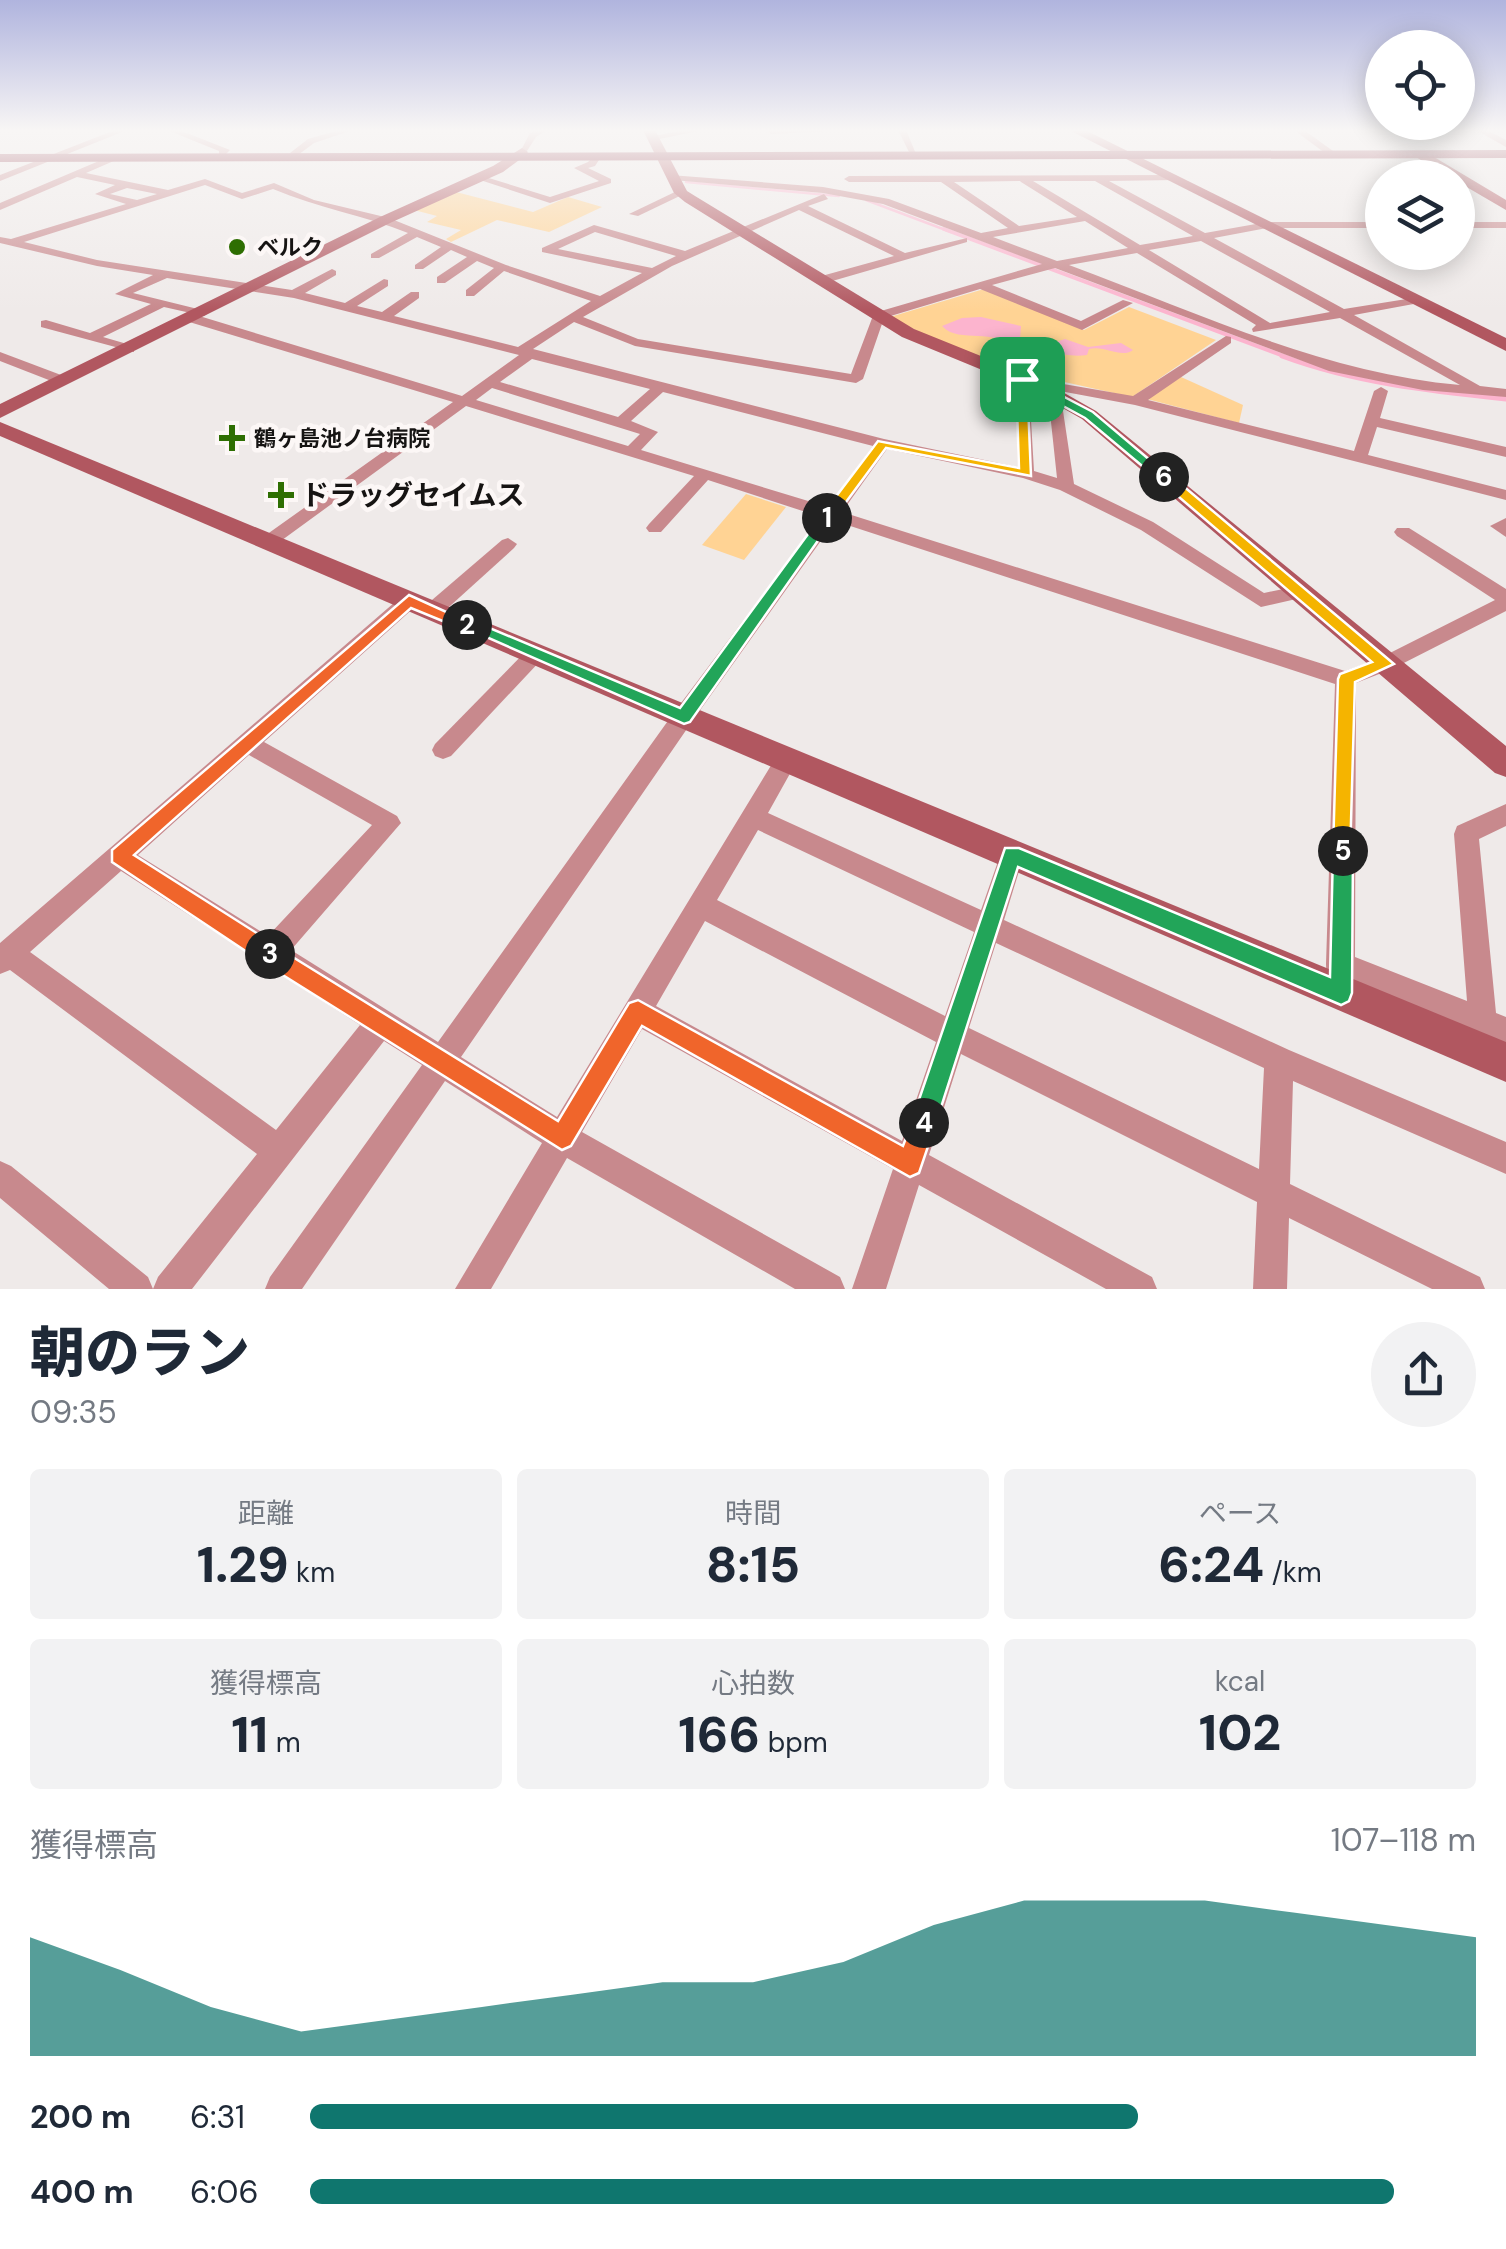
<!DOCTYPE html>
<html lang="ja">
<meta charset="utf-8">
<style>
:root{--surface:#fff;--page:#f2f2f3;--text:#1f2937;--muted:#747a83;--accent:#0f766e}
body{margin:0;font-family:"DM Sans","Noto Sans JP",sans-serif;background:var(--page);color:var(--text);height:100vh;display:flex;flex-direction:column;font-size:38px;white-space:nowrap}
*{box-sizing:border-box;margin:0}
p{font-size:32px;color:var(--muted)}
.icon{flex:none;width:55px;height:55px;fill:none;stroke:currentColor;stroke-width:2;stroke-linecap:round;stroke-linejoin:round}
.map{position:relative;height:1289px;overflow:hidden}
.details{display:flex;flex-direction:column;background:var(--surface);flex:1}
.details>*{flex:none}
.buttons{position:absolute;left:1365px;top:30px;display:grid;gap:20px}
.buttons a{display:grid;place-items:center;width:110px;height:110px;border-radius:50%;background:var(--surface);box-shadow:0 5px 25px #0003;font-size:50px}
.pin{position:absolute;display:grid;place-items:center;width:85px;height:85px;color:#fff;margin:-42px;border-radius:20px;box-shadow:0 5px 15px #0006}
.km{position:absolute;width:50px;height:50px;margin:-25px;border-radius:50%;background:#222;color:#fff;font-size:28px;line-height:50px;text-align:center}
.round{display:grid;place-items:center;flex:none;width:105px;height:105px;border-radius:52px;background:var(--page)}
.headline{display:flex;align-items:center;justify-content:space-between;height:170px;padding:0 30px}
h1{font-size:55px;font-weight:800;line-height:75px}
.stats{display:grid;grid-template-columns:repeat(3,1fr);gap:15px;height:170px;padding:10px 30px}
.stats div{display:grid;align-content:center;border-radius:10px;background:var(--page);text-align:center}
.stats b{font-size:50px;font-weight:800}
.stats small{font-size:28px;font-weight:400}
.stats p{font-size:28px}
.chart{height:280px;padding:20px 30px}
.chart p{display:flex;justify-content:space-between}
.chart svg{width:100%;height:180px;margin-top:10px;fill:var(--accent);opacity:.7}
ul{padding:0 30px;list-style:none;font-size:32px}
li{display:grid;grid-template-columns:160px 120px 1fr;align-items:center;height:75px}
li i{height:25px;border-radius:12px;background:var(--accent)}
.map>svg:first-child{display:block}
.green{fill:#ffd394}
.water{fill:#fcb4ce}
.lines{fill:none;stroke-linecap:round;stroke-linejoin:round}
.stream-far2{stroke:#fcb4ce;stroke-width:2.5}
.stream-far1{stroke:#fcb4ce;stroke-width:4}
.stream{stroke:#fcb4ce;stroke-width:5}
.street{fill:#c8898d;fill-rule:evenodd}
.secondary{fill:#b15760;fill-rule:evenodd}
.highway{fill:#80182d;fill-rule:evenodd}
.split-1{fill:#f5b400;stroke:#fff;stroke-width:2.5}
.split-2{fill:#22a559;stroke:#fff;stroke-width:2.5}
.split-3{fill:#f0652b;stroke:#fff;stroke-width:2.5}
.split-4{fill:#f0652b;stroke:#fff;stroke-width:2.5}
.split-5{fill:#22a559;stroke:#fff;stroke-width:2.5}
.split-6{fill:#f5b400;stroke:#fff;stroke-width:2.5}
.split-7{fill:#22a559;stroke:#fff;stroke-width:2.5}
.poi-dot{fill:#2e6e02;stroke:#fcf7f6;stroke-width:4}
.labels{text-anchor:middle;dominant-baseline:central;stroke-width:9;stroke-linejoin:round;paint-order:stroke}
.far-poi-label{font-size:22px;font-weight:bold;fill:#161413;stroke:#fcf7f6;text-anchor:start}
.poi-label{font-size:28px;font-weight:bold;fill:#161413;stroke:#fcf7f6;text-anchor:start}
</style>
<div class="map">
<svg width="1506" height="1289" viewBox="0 0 1506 1289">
<rect width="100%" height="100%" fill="#efeae9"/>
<g class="green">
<polygon points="456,192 533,212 568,197 602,207 549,232 497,220 451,242 446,239 461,230 427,222 437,216 414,210"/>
<polygon points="984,289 1084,330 1129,307 1216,340 1132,397 1024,373 961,353 890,317"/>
<polygon points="1181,377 1243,405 1239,423 1147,399"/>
<polygon points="746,494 786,507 744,560 702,545"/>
</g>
<path class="water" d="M 981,317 L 1021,326 L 1020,339 L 1045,346 L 1065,339 L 1088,347 L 1121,343 L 1133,350 C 1121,359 1105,345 1089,349 L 1087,355 C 1056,360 1013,337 978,336 C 965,335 951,336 942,326 L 962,318 Z"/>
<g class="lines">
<g class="stream-far2">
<polyline points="686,182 839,196"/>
<polyline points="866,200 951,232"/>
</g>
<polyline class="stream-far1" points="944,229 1289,358"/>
<path class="stream" d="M 1282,356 C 1355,383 1429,391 1506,399"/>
<g class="street">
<polygon points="115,130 127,130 0,181 0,175"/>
<polygon points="167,130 179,130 230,150 225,155 219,155 219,151"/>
<polygon points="339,130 353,130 314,143 298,155 290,153 308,139"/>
<polygon points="536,130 547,130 536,137 525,154 519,154 530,133"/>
<polygon points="682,130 704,130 654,140 650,137"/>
<polygon points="857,130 771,134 767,131 767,130"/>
<polygon points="898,130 906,130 916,154 910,154"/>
<polygon points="1294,130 1304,130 1333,151 1325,153"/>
<polygon points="1476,130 1487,130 1506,140 1506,147"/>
<polygon points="596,154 601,157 595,166 588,168 611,179 611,183 550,203 474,178 479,175 550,197 599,181 574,168 588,162"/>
<path d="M 113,155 L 116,160 L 86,173 L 168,190 L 205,179 L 242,193 L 274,183 L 314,200 L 389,218 L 506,265 L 600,296 L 642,273 L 542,252 L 542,248 L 594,225 L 685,251 L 824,194 L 828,199 L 808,206 L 905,253 L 967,238 L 967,242 L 822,284 L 818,283 L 818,277 L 894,256 L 799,210 L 672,266 L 583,317 L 638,339 L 851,374 L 874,313 L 1042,264 L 883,204 L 823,193 L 673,180 L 670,175 L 823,187 L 889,199 L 981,233 L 1008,228 L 941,182 L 849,182 L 844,179 L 849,176 L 1172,175 L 1175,180 L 1109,181 L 1205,233 L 1267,222 L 1382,222 L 1382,228 L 1267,228 L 1214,238 L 1344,309 L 1419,297 L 1419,303 L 1354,315 L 1480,386 L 1506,389 L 1506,397 L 1423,390 L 1329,371 L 1055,268 L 992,285 L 1081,321 L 1123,300 L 1133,303 L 1082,330 L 980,289 L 884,318 L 863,379 L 856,383 L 635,346 L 574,322 L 533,349 L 884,439 L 1018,467 L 1017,376 L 1133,396 L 1226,336 L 1231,337 L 1231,343 L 1148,400 L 1354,451 L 1374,391 L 1381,387 L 1388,391 L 1380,418 L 1506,447 L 1506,457 L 1377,427 L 1368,455 L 1506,490 L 1506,500 L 1135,405 L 1060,391 L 1074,484 L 1153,522 L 1264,593 L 1298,586 L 1307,592 L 1305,597 L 1261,607 L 1141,530 L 1060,490 L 1023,478 L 887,449 L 842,512 L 1345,671 L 1378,659 L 1495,600 L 1397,536 L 1394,532 L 1397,528 L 1409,528 L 1506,589 L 1506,611 L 1392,669 L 1356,683 L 1355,957 L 1467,1001 L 1454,834 L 1457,826 L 1506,804 L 1506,826 L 1479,839 L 1496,1013 L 1506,1017 L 1506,1045 L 1355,984 L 1351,1003 L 1341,1007 L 1331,1003 L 1327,993 L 1326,964 L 1335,684 L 835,521 L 691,723 L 461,1057 L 557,1117 L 778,754 L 786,752 L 794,754 L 797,761 L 768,813 L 981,910 L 1003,847 L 1012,844 L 1021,847 L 1024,855 L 1004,920 L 1289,1050 L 1506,1142 L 1506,1174 L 1293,1081 L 1290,1184 L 1480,1277 L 1485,1289 L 1432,1289 L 1289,1218 L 1287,1289 L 1253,1289 L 1257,1202 L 961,1054 L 929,1155 L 1152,1277 L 1157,1289 L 1106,1289 L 919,1185 L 886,1289 L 852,1289 L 893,1169 L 642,1029 L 582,1132 L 840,1277 L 845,1289 L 795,1289 L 567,1158 L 491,1289 L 455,1289 L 542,1143 L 445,1081 L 302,1289 L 265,1289 L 270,1277 L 422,1065 L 384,1041 L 192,1289 L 109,1289 L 0,1198 L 0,1161 L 11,1166 L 148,1277 L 153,1289 L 158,1277 L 257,1154 L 10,970 L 0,974 L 0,943 L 402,596 L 409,594 L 419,601 L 416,606 L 264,742 L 397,816 L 401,823 L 291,950 L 438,1042 L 675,711 L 821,517 L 708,480 L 661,532 L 649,532 L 646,528 L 649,524 L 694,476 L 466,406 L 278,543 L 266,543 L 263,539 L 266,535 L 453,402 L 186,321 L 186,315 L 196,315 L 462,396 L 519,355 L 294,298 L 167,278 L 133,293 L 210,312 L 204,316 L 164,307 L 103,337 L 134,346 L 134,352 L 41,327 L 41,321 L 46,320 L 90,333 L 151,304 L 115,294 L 153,275 L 97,266 L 0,243 L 0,237 L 11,239 L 126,204 L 95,194 L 115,185 L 77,177 L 0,210 L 0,203 ZM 1020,181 L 1021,182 L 1077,217 L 1019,226 L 954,182 ZM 1033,181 L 1095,181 L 1193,236 L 1140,245 ZM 205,185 L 242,199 L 273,189 C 317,208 364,215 408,233 L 371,254 L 371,258 L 379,258 L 417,237 L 441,247 L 415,265 L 415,269 L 423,269 L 451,250 L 467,257 L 437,277 L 437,283 L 445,283 L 477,261 L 494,268 L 466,290 L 466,296 L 474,296 L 504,271 L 591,301 L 518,347 L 394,316 L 419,298 L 419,292 L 411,292 L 382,312 L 357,306 L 388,286 L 388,280 L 384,279 L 345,303 L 305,293 L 336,275 L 336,271 L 332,269 L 292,290 L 97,260 L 24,242 ZM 127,188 L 157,194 L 137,200 L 110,194 ZM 1085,221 L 1128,248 L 1057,261 L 993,237 ZM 595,232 L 676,256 L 652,268 L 558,249 ZM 1201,241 L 1330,312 L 1270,323 L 1149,250 ZM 1137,253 L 1256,325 L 1252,329 L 1253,332 L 1340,318 L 1460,385 C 1324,373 1196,312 1069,265 ZM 532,359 L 650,389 L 618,417 L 500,382 ZM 1029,386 L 1053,390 L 1048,394 L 1057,478 L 1034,471 ZM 492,388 L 640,434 L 628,446 L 476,400 ZM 663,392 L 873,446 L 828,507 L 641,450 L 658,432 L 631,421 ZM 249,755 L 372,825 L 268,936 L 138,855 ZM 758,830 L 974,932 L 945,1016 L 717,900 ZM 121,871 L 360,1025 L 276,1130 L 30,952 ZM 705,921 L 936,1042 L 902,1141 L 656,1006 ZM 996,943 L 1264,1068 L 1259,1169 L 969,1028 Z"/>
<polygon points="677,191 686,193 638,216 629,214"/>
<rect x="1458" y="222" width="48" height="6"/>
<polygon points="0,352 69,378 71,381 59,384 0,361"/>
<polygon points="1506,518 1506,537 1490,526"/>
<polygon points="508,538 517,544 514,548 439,616 425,616 422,611 425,606 502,540"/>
<polygon points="535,647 545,654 542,659 451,756 443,759 435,756 432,750 435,744 528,649"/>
</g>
<g class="secondary">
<polygon points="643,130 655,130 687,191 695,196 914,329 1045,382 1096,411 1506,746 1506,777 1495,773 1082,419 1031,390 902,337 685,202 674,193"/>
<polygon points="1069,130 1085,130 1506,338 1506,351"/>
<polygon points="522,148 528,152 526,155 503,172 390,223 0,418 0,404 380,217 493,166"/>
<polygon points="1416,151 1424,151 1506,200 1506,210 1458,182 1458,178 1450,178 1416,157"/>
<polygon points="0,422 1506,1042 1506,1082 0,436"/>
</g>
<polygon class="highway" points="1506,150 1506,158 0,162 0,154"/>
</g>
<linearGradient id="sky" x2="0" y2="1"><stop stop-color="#b0b4de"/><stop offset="0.42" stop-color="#f8f6f5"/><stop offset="1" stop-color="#f8f6f5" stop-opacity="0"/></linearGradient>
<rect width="1506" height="311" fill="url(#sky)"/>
<polygon class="split-1" points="1022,376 1027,379 1031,476 886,448 832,521 822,521 822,515 878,441 1019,468 1016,379"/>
<polygon class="split-2" points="822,515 834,518 690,722 684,724 459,625 467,620 473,621 680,708"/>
<polygon class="split-3" points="409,595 475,625 467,631 411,608 134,855 277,946 281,954 277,962 270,965 262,962 112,862 112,850"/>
<polygon class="split-4" points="270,943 558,1121 629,1003 638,1000 903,1146 915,1114 924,1110 933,1114 936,1123 919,1173 910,1177 642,1026 571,1146 562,1150 262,962 259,954 262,946"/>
<polygon class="split-5" points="1343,842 1353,851 1352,993 1349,1001 1341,1005 1018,867 936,1123 933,1132 924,1135 915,1132 911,1123 1005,848 1019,848 1330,977 1333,851"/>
<polygon class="split-6" points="1159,474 1169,474 1394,664 1355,682 1350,857 1343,860 1333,851 1338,679 1340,674 1372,662 1159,480"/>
<polygon class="split-7" points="1017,377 1026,377 1093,412 1170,477 1159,480 1085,418 1017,381"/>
<g class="poi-dot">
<circle cx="237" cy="247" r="10"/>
<path d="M227 423h10v10h10v10h-10v10h-10v-10h-10v-10h10z"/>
<path d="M276 480h10v10h10v10h-10v10h-10v-10h-10v-10h10z"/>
</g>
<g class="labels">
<g class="far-poi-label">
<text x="257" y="247">ベルク</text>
<text x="254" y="438">鶴ヶ島池ノ台病院</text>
</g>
<g class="poi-label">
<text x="301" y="495">ドラッグセイムス</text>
</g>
</g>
</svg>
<div class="buttons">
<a><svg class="icon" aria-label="locate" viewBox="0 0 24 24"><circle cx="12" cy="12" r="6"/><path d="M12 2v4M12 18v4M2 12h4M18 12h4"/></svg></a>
<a><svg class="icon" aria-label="layers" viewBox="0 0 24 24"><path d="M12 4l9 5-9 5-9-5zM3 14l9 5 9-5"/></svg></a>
</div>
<div class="pin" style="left:1022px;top:379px;background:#1e9e55"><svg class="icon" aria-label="arrive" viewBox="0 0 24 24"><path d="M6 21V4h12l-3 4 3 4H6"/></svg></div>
<b class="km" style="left:827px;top:518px">1</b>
<b class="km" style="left:467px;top:625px">2</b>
<b class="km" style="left:270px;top:954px">3</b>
<b class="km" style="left:924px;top:1123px">4</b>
<b class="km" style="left:1343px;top:851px">5</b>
<b class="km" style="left:1164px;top:477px">6</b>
</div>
<section class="details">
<div class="headline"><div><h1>朝のラン</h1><p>09:35</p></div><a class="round"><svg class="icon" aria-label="share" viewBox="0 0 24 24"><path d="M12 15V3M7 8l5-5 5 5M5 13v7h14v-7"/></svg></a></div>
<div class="stats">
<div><p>距離</p><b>1.29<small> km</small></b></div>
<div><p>時間</p><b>8:15</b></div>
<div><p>ペース</p><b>6:24<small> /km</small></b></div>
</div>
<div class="stats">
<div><p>獲得標高</p><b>11<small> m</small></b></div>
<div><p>心拍数</p><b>166<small> bpm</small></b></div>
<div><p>kcal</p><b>102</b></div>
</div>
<div class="chart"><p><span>獲得標高</span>107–118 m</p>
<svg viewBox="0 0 160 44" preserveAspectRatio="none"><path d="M0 44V15L10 23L20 32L30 38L40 35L50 32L60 29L70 26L80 26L90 21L100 12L110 6L120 6L130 6L140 9L150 12L160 15V44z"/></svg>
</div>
<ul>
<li><b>200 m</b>6:31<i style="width:71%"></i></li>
<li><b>400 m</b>6:06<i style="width:93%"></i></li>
</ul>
</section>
